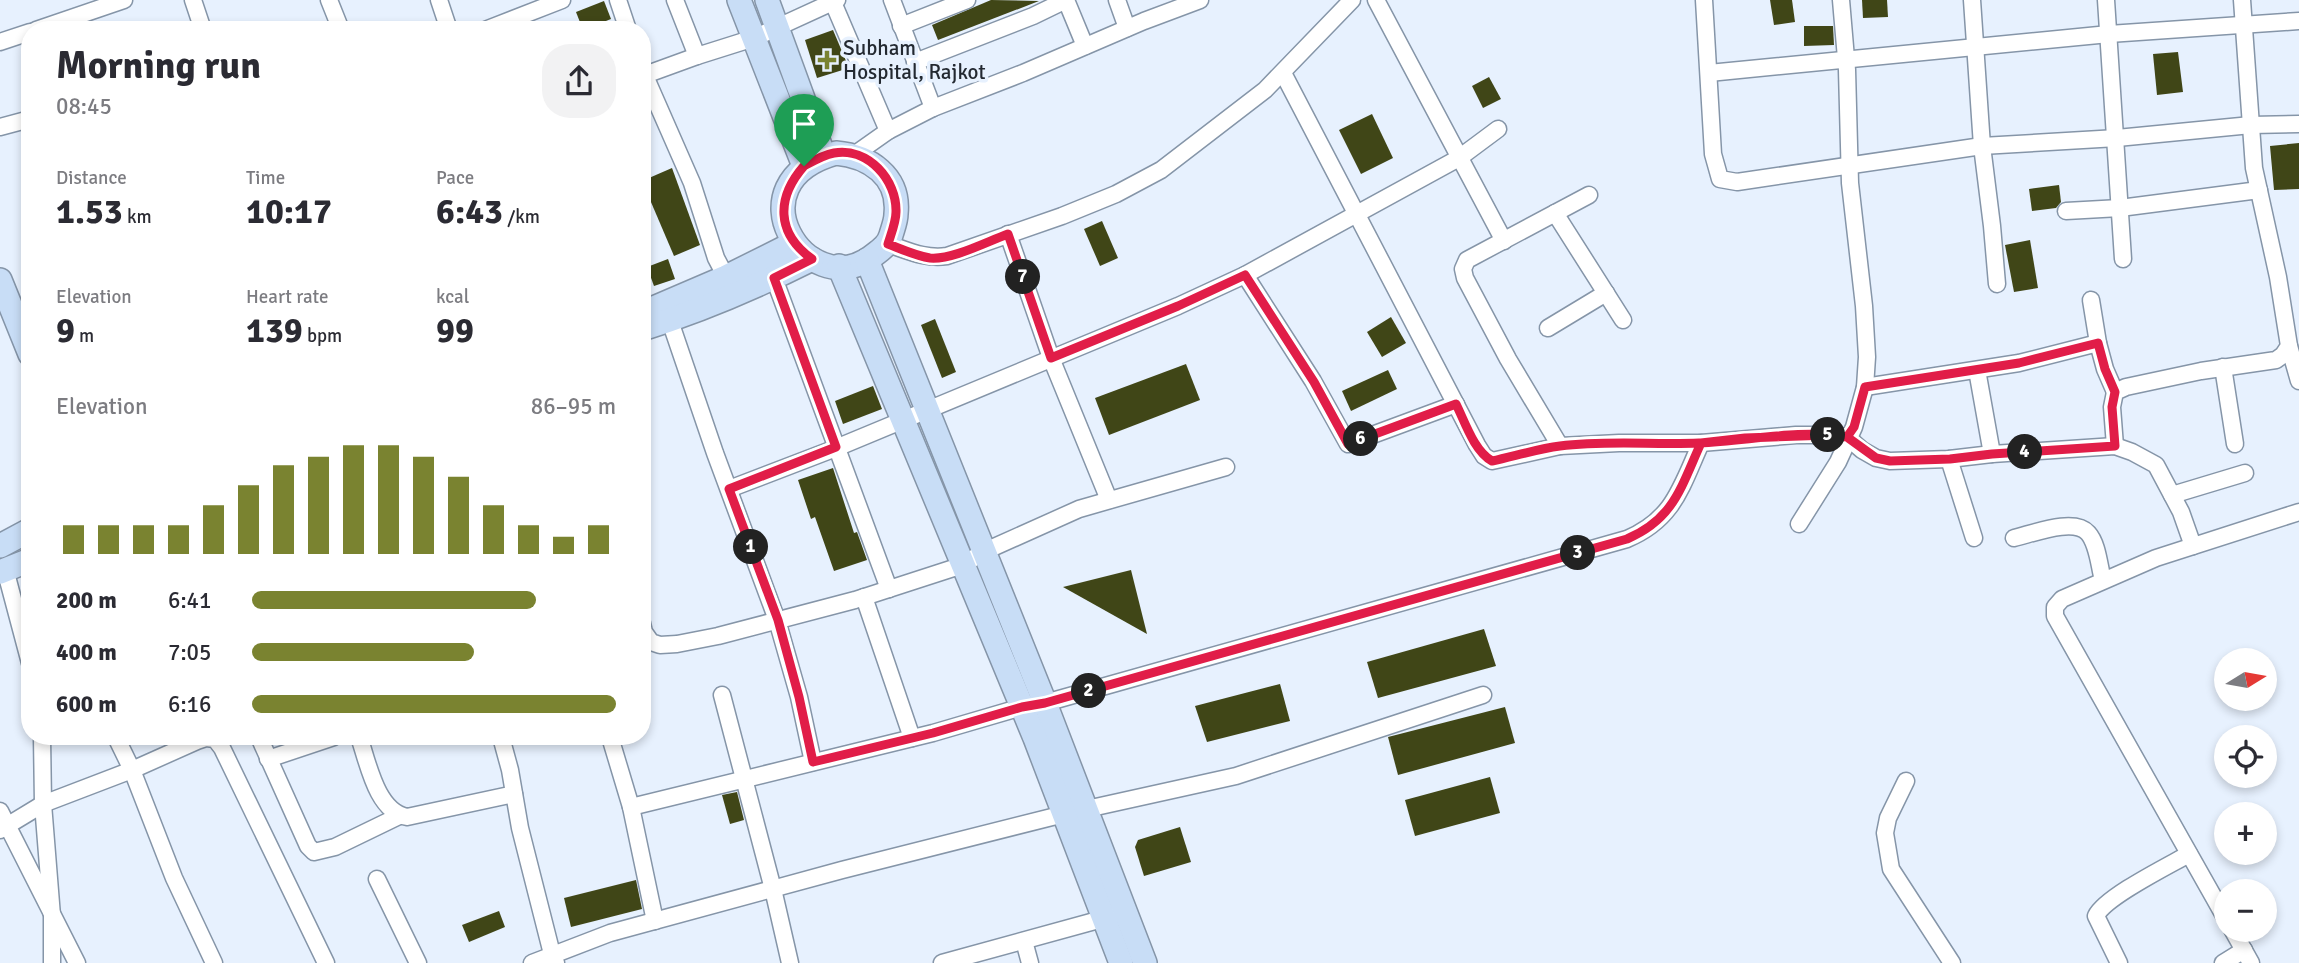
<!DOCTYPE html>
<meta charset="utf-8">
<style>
:root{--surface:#fff;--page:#f2f2f3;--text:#2b2b33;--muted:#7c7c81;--accent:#7a8330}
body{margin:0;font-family:Signika,sans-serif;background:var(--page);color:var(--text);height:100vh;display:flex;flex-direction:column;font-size:26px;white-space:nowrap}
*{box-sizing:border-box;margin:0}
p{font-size:23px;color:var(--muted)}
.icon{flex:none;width:38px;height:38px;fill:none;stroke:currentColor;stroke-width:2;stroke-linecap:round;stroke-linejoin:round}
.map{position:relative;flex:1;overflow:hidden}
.details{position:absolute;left:21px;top:21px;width:630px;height:724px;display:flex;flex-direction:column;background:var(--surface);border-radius:28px;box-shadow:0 4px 10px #0003}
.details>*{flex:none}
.needle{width:46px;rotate:79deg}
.fabs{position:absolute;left:2214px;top:648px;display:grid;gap:14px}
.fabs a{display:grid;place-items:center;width:63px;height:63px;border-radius:50%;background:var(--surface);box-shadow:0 4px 10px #0003;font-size:35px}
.pin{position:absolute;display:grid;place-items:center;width:60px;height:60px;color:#fff;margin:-72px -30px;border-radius:50% 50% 50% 0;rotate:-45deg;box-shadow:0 0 7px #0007}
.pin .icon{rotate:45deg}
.km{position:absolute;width:35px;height:35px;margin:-18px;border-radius:50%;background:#222;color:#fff;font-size:19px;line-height:35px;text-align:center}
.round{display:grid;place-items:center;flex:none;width:74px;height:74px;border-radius:28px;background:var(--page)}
.headline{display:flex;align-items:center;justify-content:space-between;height:119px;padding:0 35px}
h1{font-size:38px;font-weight:700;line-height:52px}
.stats{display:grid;grid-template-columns:repeat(3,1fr);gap:10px;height:119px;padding:7px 35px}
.stats div{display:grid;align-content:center}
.stats b{font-size:35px;font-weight:700}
.stats small{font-size:19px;font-weight:400}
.stats p{font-size:19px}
.chart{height:196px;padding:14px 35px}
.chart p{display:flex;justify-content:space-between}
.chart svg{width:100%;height:126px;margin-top:7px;stroke:var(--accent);stroke-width:6}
ul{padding:0 35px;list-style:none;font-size:23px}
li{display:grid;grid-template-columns:112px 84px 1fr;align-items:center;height:52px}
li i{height:18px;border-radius:9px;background:var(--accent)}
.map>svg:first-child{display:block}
.building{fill:#404617}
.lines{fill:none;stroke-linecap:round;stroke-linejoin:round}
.street-casing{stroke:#8595a8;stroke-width:19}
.secondary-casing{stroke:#8595a8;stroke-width:26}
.street{stroke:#fff;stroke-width:16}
.secondary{stroke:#c8ddf6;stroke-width:23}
.route-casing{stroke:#fff;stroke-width:14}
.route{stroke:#e11d48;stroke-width:9}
.poi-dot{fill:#7a8330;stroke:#e7f1fe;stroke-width:2.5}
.labels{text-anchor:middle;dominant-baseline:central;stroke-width:7;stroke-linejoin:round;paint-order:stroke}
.poi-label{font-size:21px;fill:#232931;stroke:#e7f1fe;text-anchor:start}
</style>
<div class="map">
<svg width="2299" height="963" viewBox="0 0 2299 963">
<rect width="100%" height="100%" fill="#e7f1fe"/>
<g class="building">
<polygon points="991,0 1039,1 938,40 932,25"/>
<polygon points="1770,0 1792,0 1795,22 1774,25"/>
<polygon points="1862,0 1887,0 1888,17 1863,18"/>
<polygon points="604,1 611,19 583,30 576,12"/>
<polygon points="1804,26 1833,26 1834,45 1804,46"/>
<polygon points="833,30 849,68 817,78 805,40"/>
<polygon points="2178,52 2183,92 2157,95 2153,54"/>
<polygon points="1489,77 1501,99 1483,108 1472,86"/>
<polygon points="1372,114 1393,158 1361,174 1339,130"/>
<polygon points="2299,143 2299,189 2274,190 2270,146"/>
<polygon points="672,168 700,245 674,256 642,181"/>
<polygon points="2059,185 2061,202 2056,208 2032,211 2029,189"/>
<polygon points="1102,221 1118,258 1100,266 1084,229"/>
<polygon points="2030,240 2038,288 2014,292 2005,245"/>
<polygon points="668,259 675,279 654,286 647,267"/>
<polygon points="1391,317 1406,343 1382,357 1367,332"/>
<polygon points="935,319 956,372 942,378 921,325"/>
<polygon points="1186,364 1200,400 1109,435 1095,398"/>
<polygon points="1388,370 1397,389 1351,411 1342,391"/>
<polygon points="873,386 882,409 843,424 835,401"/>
<polygon points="833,468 854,533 857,532 867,560 834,571 815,517 811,519 798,480"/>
<polygon points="1131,570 1147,634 1063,587"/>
<polygon points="1484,629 1496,666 1378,698 1367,662"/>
<polygon points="1280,684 1290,721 1207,742 1195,706"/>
<polygon points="1505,707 1515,743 1398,775 1388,737"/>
<polygon points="1490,777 1500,813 1415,836 1405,800"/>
<polygon points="737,792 744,820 730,824 722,795"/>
<polygon points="1180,827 1191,862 1144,876 1135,847 1138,840"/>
<polygon points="636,880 642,909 571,927 564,898"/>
<polygon points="499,911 505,927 469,942 462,925"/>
</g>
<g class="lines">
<defs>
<g id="street">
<polyline points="193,0 203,30"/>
<polyline points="329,0 341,30"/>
<polyline points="439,0 449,30"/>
<polyline points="618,0 628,30"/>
<polyline points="675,0 697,56"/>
<polyline points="832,0 888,131"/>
<polyline points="892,0 933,108"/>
<polyline points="1066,0 1085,46"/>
<polyline points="1117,0 1127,28"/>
<polyline points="1376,0 1504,241"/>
<polyline points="1704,0 1713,154 1720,179 1737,182 1982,146 2117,138 2251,125 2299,124"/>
<polyline points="1972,0 1982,146 1992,226 1997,284"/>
<polyline points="2106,0 2123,259"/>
<polyline points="901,26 967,0"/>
<polyline points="36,30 124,0"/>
<polyline points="485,30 562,0"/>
<polyline points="0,42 30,32"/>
<polyline points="915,62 1033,16 1066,0"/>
<polyline points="642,69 692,183 716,258 726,277"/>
<polyline points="1283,73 1477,445 1484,456 1492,461 1560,446 1619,443 1701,443 1796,435 1830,435 1847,437 1862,450 1876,458 1890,461 1949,459 1992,454 2115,446 2132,452 2156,465 2181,512 2193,546"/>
<polyline points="1709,73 2109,34 2299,21"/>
<polyline points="642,76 697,56 754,38 837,0"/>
<polyline points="0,127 30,119"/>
<polyline points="854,155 888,131 933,108 1023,73 1144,21 1200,0"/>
<polyline points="2066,211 2120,208 2259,190"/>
<polyline points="1555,213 1623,320"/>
<polyline points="1008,234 1051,358 1109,500"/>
<path d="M 888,244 C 909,251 925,259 947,256 L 1062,216 L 1116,194 L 1161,170 L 1265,90 L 1352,0"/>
<polyline points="1245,275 1313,381 1348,444 1456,404"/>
<polyline points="774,278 889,589"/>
<polyline points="2091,300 2098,343"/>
<polyline points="670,321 715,453 777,620 799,697 813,762"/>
<polyline points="1548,328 1606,293"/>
<polyline points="2289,346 2299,381"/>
<polyline points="2223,367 2235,444"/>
<polyline points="1977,370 1992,454"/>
<polyline points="1865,387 2019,363 2098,343 2105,369 2115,392"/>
<polyline points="1560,446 1508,359 1465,278 1463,269 1467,260 1589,195"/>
<polyline points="2115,446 2112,407 2115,392 2126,387 2201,371 2276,360 2283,355 2289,346 2278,277 2254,168 2242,0"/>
<polyline points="1949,459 1974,538"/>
<polyline points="729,489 836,448 1178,306 1245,275 1459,158 1498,129"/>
<polyline points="2172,495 2245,473"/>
<polyline points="1799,524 1838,462 1854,427 1865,387 1867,357 1864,306 1850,183 1847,70 1841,0"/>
<path d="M 2014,538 C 2032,534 2074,517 2088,533 C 2098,544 2099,566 2103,580"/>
<polyline points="5,569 30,663"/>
<polyline points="864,597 912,738"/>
<polyline points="642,623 644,632 651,642 660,645 677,644 718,636 855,600 963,565 983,552 1079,509 1226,467"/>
<polyline points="722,695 773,889 790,963"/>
<polyline points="42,737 43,804 52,916 52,963"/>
<polyline points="116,737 132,770 174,878 214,963"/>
<polyline points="259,737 308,846 314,852 335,847 399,816"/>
<path d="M 359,737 C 368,762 376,811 407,817 L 514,794"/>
<polyline points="501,737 510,770 520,828 552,954 556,963"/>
<polyline points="610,737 631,807 655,921"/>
<polyline points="268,759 334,737"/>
<polyline points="1906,781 1888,818 1885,833 1891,869 1952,963"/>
<path d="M 631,807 L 933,733 L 1022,707 L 1045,703 L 1627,539 C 1674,519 1681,487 1701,443"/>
<polyline points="0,811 77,963"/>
<polyline points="0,830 43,804 132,770 197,741 206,738 215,739 222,748 326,963"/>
<polyline points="377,879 418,963"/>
<polyline points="2226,919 2055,616 2055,607 2062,599 2156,558 2299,512"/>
<polyline points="2232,929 2251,963"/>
<polyline points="1024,941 1030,963"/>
<polyline points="532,963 610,933 842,870 1064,814 1236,776 1483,695"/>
<polyline points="942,963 1113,916"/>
<path d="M 2119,963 L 2096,916 C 2105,897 2168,866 2189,854"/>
<polyline points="2223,963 2244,950"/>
</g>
<g id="secondary">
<polyline points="739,0 804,166"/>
<polyline points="767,0 824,156"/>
<path d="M 836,153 C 869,156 900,176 896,214 C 896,221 893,228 891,235 C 888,246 879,251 870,258 C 807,302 729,183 836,153 Z"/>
<polyline points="867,260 1045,703 1145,963"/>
<polyline points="839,266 1035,738 1121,963"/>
<polyline points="0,280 30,354"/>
<polyline points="642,313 726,277 794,243"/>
<path d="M 642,329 C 700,311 758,286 812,259"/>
<polyline points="0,546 30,530"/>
<polyline points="0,572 30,560"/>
</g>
</defs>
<use href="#street" class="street-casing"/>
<use href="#secondary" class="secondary-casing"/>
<use href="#street" class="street"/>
<use href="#secondary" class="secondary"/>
</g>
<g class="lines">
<defs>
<path id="route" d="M 804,166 C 776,198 776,233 812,259 L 774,278 L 836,447 L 729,489 L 778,620 L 799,697 L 813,762 L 933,733 L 1022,707 L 1045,703 L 1627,539 C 1674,519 1681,487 1701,443 L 1745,438 L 1830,435 L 1847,437 L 1876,458 L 1890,461 L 1950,459 L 1992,454 L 2115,446 L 2112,407 L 2115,392 L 2105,369 L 2098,343 L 2019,363 L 1865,387 L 1854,427 L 1847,437 C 1798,429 1749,441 1699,443 C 1653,445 1606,440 1560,446 C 1537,449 1515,456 1492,461 C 1474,451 1465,422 1456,404 L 1348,444 L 1314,382 L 1245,275 L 1178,306 L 1051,358 L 1008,234 C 986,242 952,260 930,258 C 916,256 901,249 888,244 C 891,234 896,222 896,212 C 897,180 868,147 834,153 C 823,155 813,161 804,166"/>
</defs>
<use href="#route" class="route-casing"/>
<use href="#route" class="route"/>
</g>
<path class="poi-dot" d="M823.5 49.5h7v7h7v7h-7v7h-7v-7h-7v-7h7z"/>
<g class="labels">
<g class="poi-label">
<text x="843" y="48">Subham<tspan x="843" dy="24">Hospital, Rajkot</tspan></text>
</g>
</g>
</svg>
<div class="fabs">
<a><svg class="needle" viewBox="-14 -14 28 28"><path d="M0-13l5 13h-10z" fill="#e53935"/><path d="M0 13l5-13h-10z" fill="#7c7c81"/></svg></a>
<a><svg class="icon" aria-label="locate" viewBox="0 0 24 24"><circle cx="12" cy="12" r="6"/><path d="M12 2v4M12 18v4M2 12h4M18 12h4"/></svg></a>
<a>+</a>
<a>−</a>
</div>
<div class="pin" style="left:804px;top:166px;background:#1e9e55"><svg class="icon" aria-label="arrive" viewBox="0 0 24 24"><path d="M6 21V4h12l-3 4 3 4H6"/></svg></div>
<b class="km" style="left:751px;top:547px">1</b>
<b class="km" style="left:1089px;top:691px">2</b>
<b class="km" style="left:1578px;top:553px">3</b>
<b class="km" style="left:2025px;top:452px">4</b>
<b class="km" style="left:1828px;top:435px">5</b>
<b class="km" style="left:1361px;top:439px">6</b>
<b class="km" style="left:1023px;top:277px">7</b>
<section class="details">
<div class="headline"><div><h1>Morning run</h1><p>08:45</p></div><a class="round"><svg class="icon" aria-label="share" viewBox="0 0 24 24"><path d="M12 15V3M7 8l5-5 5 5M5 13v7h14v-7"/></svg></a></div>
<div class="stats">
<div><p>Distance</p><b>1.53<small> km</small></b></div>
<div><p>Time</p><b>10:17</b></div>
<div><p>Pace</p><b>6:43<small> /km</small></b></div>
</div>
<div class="stats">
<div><p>Elevation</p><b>9<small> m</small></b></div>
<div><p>Heart rate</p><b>139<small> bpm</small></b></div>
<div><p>kcal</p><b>99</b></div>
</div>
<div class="chart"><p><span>Elevation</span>86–95 m</p>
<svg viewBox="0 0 160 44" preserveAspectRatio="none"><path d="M5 44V34M15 44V34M25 44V34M35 44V34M45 44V27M55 44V20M65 44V13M75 44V10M85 44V6M95 44V6M105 44V10M115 44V17M125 44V27M135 44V34M145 44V38M155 44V34"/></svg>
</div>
<ul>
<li><b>200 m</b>6:41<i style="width:78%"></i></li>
<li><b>400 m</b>7:05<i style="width:61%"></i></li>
<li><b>600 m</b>6:16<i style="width:100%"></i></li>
</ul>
</section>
</div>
